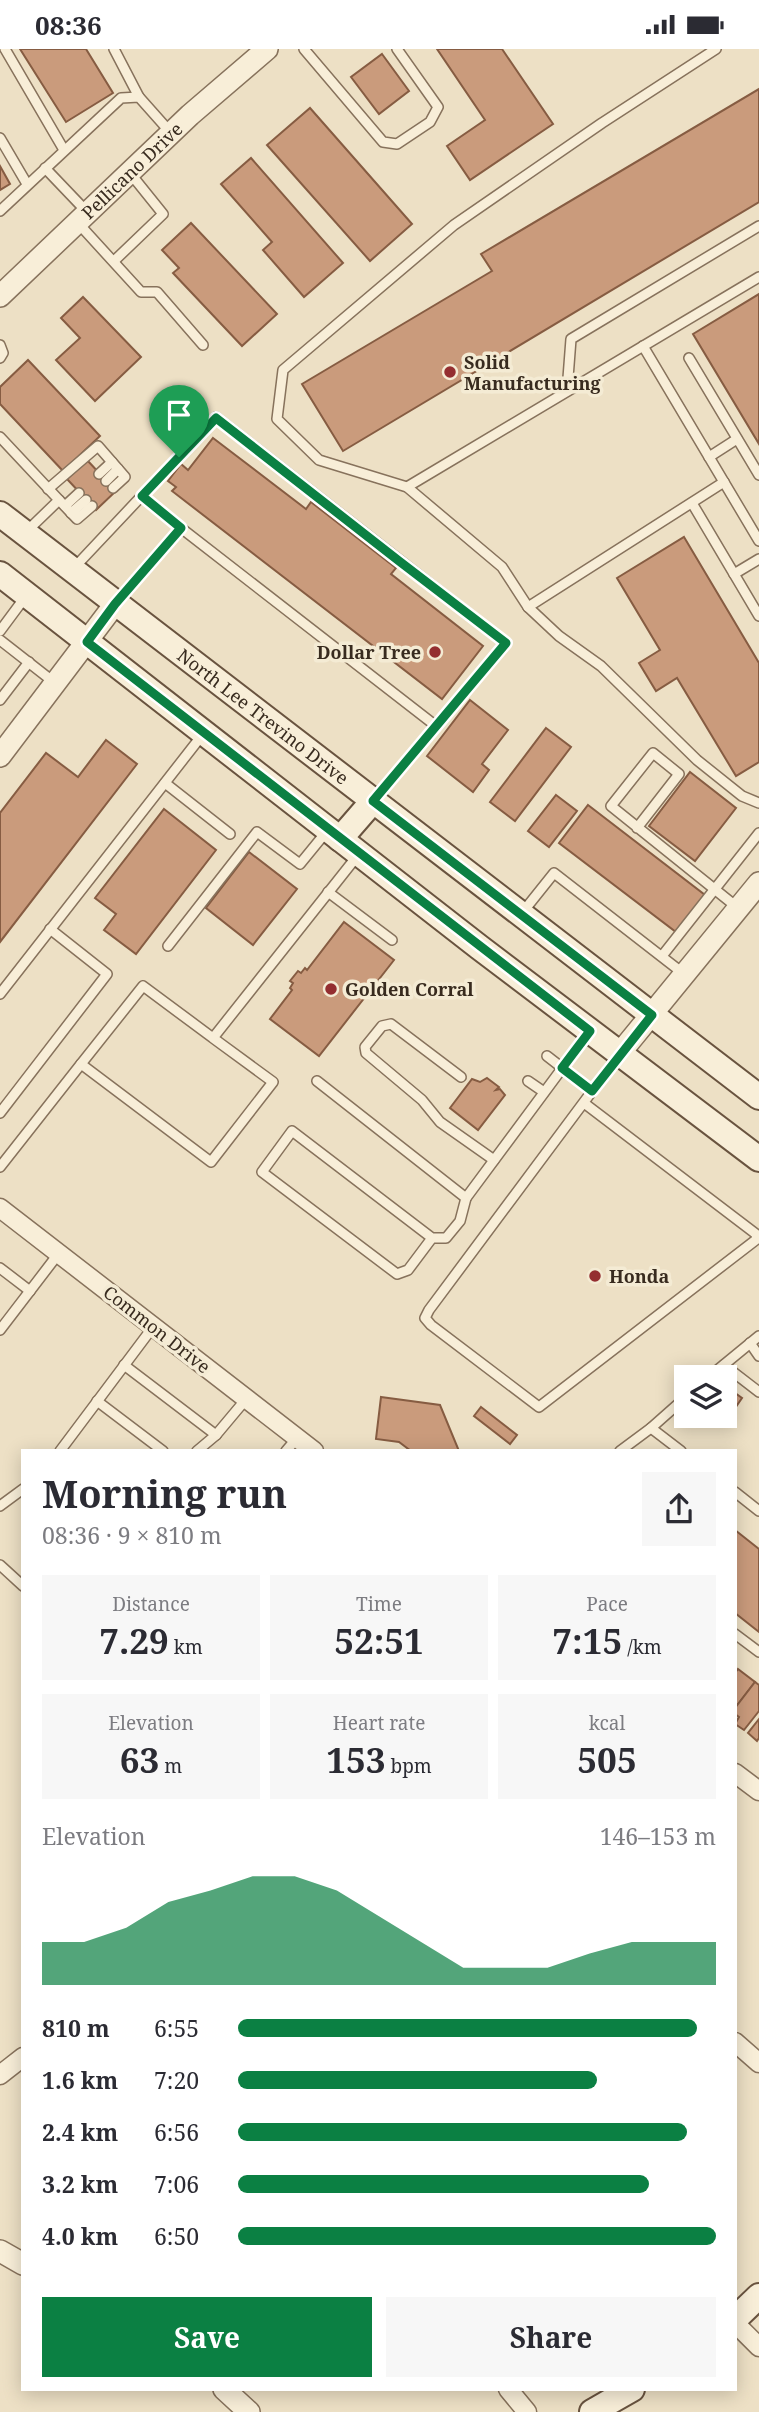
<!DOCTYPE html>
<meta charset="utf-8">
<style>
:root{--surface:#fff;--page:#f7f7f7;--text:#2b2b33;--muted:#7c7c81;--accent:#0b8043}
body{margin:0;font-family:"Noto Serif",serif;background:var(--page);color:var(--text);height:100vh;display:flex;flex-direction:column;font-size:26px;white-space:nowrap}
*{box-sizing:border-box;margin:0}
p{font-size:23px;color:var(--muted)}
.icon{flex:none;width:38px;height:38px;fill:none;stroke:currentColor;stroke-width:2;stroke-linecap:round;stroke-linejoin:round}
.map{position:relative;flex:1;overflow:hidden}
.sheet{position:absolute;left:21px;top:1400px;width:716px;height:942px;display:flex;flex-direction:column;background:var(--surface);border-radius:0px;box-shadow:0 4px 18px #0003}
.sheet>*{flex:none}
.fabs{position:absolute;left:674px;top:1316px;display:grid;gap:14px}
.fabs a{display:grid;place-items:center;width:63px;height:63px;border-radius:0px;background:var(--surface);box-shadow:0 4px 18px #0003;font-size:35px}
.pin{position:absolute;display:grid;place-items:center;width:60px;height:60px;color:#fff;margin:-72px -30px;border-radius:50% 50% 50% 0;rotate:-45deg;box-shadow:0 0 7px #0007}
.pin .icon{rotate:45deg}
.round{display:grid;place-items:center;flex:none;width:74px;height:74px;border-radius:0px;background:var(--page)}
.head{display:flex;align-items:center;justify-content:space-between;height:119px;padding:0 21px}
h1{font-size:38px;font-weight:700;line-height:52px}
.figures{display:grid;grid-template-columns:repeat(3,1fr);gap:10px;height:119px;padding:7px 21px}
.figures div{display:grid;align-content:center;border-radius:0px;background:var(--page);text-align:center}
.figures b{font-size:35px;font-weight:700}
.figures small{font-size:19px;font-weight:400}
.figures p{font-size:19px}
.chart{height:196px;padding:14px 21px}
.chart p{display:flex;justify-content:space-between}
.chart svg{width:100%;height:126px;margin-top:7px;fill:var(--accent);opacity:.7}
.action{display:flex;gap:14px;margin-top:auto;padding:14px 21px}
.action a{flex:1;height:80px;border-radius:0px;background:var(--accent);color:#fff;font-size:28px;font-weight:700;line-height:80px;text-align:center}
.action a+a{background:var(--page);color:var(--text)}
ul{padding:0 21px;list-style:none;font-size:23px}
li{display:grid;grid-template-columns:112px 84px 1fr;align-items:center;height:52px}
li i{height:18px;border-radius:9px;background:var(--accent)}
.status{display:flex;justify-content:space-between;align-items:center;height:49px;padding:0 35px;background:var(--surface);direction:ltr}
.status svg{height:19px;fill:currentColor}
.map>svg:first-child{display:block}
.building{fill:#ca9b7c;stroke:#865c42;stroke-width:2}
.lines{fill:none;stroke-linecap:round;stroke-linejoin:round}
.service-casing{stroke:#87725c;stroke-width:12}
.minor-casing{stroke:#87725c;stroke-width:21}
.tertiary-casing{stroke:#87725c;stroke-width:24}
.secondary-casing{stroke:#69533f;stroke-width:28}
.service{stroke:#f8eed8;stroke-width:9}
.minor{stroke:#f8eed8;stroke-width:18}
.tertiary{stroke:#f8eed8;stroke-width:21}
.secondary{stroke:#f8eed8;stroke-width:24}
.route-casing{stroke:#fff;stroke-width:14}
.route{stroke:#0b8043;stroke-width:9}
.poi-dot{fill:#942e30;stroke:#f4ebd4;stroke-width:2.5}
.labels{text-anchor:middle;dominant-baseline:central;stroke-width:7;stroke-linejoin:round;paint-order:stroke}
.street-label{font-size:18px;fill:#382b1f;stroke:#f4ebd4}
.poi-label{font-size:18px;font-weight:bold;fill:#382b1f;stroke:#f4ebd4;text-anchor:start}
</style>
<div class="status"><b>08:36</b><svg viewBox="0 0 49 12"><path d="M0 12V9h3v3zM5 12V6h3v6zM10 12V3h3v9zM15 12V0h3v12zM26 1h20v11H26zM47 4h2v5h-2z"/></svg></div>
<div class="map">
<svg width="759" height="2363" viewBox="0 0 759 2363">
<rect width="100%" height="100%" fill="#ede0c5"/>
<g class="building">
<polygon points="20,0 86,0 113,44 66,73"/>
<polygon points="437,0 502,0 553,75 470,131 447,97 485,71"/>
<polygon points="382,5 409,42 379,65 351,28"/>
<polygon points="759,40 759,153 343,402 302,335 492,222 481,205"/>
<polygon points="310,59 412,175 370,212 267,96"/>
<polygon points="251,109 343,214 304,248 263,201 272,193 221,135"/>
<polygon points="0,117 10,135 0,141"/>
<polygon points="191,174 277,265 242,297 173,224 179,219 162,201"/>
<polygon points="759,245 759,395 693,285"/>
<polygon points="83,248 141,308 95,352 56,311 80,289 61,269"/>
<polygon points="28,311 100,387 63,422 0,355 0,338"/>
<polygon points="213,389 306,460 311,453 396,519 391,525 483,597 442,650 172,442 176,438 168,432 181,415 188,421"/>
<polygon points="87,411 116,442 96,461 67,430"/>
<polygon points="684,488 759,614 759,713 736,727 677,629 656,642 639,614 660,601 617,529"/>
<polygon points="470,651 508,681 482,715 489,721 473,743 427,707"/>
<polygon points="546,679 571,698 515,772 490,753"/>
<polygon points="106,691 137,715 0,893 0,764 46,704 78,728"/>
<polygon points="690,723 736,759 695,812 649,777"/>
<polygon points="556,746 577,762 549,798 528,782"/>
<polygon points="588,756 705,846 676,883 559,794"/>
<polygon points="164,760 216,801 136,905 104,881 116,865 95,849"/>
<polygon points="249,803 297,840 253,896 206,859"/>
<polygon points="344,873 394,911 319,1007 270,970 292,941 290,939 293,934 290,932 298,922 301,924 305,919 307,921"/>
<polygon points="487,1029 499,1038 496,1041 500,1040 505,1046 478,1081 450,1059 472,1030 480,1033"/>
<polygon points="724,1336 742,1349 733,1362 724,1356"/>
<polygon points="381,1348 440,1356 459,1402 411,1402 399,1393 376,1390"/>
<polygon points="481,1358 517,1386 510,1395 474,1367"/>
<polygon points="735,1481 759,1500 759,1583 735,1564"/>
<polygon points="738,1620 755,1633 735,1659 735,1624"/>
<polygon points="755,1633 759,1636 759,1662 744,1681 735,1675 739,1668 735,1665 735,1659"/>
<polygon points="759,1670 759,1689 757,1692 748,1684"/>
</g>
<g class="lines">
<defs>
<g id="service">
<polyline points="5,0 64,101"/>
<polyline points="114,0 139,48"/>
<polyline points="304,0 383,93 397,95 430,73 438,58 397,0"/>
<polyline points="716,0 602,74 454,176 283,321 277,370 319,411 407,438 502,518 528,558 559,587 601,617 697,711 742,747 759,754"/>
<polyline points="0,89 27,135"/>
<polyline points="45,119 87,163"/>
<polyline points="0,162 121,49 139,48 171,84"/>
<polyline points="78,174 141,243 157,243 203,296"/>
<polyline points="114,212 163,165 130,124"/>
<polyline points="0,296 3,304 0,309"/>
<polyline points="643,297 759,492"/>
<polyline points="689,309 759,426"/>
<polyline points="567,342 571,290 759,177"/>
<polyline points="0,388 59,451 27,482"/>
<polyline points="709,408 737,390"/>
<polyline points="99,425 112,413"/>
<polyline points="106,432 118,420"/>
<polyline points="407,438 759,228"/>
<polyline points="48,440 98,397 125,428 113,439"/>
<polyline points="142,447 181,479"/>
<polyline points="59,451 77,470 92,457"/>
<polyline points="692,454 759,567"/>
<polyline points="65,457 79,444"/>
<polyline points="71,464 86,451"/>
<polyline points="73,520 216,368 506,594 375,750"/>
<polyline points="734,525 759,510"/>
<polyline points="116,554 181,479 436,677"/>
<polyline points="528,558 724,433"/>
<polyline points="0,582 26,547"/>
<polyline points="0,591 55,634"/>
<polyline points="0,651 29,613"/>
<polyline points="165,734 230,785"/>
<polyline points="637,779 679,725 653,704 611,757 738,859"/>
<polyline points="328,843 392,891"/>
<polyline points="522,864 554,824 684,925"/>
<polyline points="168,897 257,783 300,815 327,782"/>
<polyline points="662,907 759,784"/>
<polyline points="0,945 203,685"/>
<polyline points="213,989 273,1033 211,1113 81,1015 143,937 213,989 358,806"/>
<polyline points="547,1007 592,1042"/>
<polyline points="461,1028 391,975 382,977 365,998 366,1004 422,1051 440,1073 494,1111"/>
<polyline points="317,1032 466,1149 589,983"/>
<polyline points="528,1032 544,1043"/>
<path d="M 584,1054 L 756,1185 L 757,1190 L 539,1358 L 431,1276 L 425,1269 L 429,1261 C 493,1176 556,1091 619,1006"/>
<polyline points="0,1064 107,925 50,880"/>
<polyline points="0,1118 81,1015"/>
<polyline points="432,1189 292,1082 262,1123 397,1225 408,1221 432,1189 446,1189 460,1172 466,1149"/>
<polyline points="0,1219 30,1242"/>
<polyline points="0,1281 59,1204"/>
<polyline points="750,1294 759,1307"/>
<polyline points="124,1316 216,1386 197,1402"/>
<polyline points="724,1316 759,1343"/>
<polyline points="709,1328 759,1287"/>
<polyline points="97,1352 163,1402"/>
<polyline points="216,1386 247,1349"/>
<polyline points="60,1402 153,1278"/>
<polyline points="286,1402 298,1388"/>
<polyline points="620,1402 651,1379"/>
<polyline points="681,1402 651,1379 686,1348"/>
<polyline points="735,1443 759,1462"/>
<polyline points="0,1457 23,1440"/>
<polyline points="0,1516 23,1537"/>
<polyline points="735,1585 759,1603"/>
</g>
<g id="minor">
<polyline points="0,1159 314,1402"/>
<polyline points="735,1724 759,1742"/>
<polyline points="735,1993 759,2014"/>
<polyline points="0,2026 23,2008"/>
<polyline points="735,2274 759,2298"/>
<polyline points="508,2340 527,2363"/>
</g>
<g id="tertiary">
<path id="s1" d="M 0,247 L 190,66 L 267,0"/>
<polyline points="0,707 115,555"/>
<polyline points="620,1004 759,834"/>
<polyline points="0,2202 23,2215"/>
<polyline points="224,2340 249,2363"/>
</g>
<g id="secondary">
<path id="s2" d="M 0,465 L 759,1048"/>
<polyline points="0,525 479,898 759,1110"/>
<polyline points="340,790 373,752"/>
<polyline points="735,2270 759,2247"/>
<polyline points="592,2363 632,2340"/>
</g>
</defs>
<use href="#service" class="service-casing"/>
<use href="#minor" class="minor-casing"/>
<use href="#tertiary" class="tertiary-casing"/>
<use href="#secondary" class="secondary-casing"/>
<use href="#service" class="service"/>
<use href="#minor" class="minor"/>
<use href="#tertiary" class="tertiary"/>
<use href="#secondary" class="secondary"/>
</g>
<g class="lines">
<defs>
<polygon id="route" points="216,369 399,512 506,594 373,752 652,966 592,1042 562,1019 590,982 87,593 115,555 181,479 142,447"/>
</defs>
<use href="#route" class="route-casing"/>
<use href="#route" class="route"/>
</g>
<g class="poi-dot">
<circle cx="450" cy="323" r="7"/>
<circle cx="435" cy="603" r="7"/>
<circle cx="331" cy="940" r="7"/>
<circle cx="595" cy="1227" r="7"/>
</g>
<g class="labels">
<g class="street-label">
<text stroke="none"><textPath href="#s1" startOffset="182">Pellicano Drive</textPath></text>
<text stroke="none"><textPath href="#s2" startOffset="332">North Lee Trevino Drive</textPath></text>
<text transform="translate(157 1280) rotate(38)">Common Drive</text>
</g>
<g class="poi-label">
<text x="464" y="313">Solid<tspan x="464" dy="21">Manufacturing</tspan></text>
<text x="421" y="603" text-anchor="end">Dollar Tree</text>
<text x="345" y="940">Golden Corral</text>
<text x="609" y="1227">Honda</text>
</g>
</g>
</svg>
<div class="fabs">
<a><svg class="icon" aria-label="layers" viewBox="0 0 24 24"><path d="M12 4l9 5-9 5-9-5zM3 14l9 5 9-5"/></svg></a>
</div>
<div class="pin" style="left:179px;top:408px;background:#1e9e55"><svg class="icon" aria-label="arrive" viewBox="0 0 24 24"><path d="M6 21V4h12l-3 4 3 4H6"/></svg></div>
<section class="sheet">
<div class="head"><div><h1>Morning run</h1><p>08:36 · 9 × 810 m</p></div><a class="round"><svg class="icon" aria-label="share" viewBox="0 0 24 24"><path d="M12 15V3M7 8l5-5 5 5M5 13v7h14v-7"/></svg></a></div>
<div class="figures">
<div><p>Distance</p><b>7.29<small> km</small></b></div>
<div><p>Time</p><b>52:51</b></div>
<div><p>Pace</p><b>7:15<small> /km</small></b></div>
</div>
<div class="figures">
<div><p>Elevation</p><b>63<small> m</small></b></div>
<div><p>Heart rate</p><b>153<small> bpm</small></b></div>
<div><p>kcal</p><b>505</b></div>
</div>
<div class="chart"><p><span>Elevation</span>146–153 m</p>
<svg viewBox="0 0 160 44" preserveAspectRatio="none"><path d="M0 44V29L10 29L20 24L30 15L40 11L50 6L60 6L70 11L80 20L90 29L100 38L110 38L120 38L130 33L140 29L150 29L160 29V44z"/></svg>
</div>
<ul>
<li><b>810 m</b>6:55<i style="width:96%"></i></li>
<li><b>1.6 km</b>7:20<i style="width:75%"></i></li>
<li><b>2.4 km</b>6:56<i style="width:94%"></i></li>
<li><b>3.2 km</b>7:06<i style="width:86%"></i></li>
<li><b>4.0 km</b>6:50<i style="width:100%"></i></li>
</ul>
<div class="action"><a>Save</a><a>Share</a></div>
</section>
</div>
